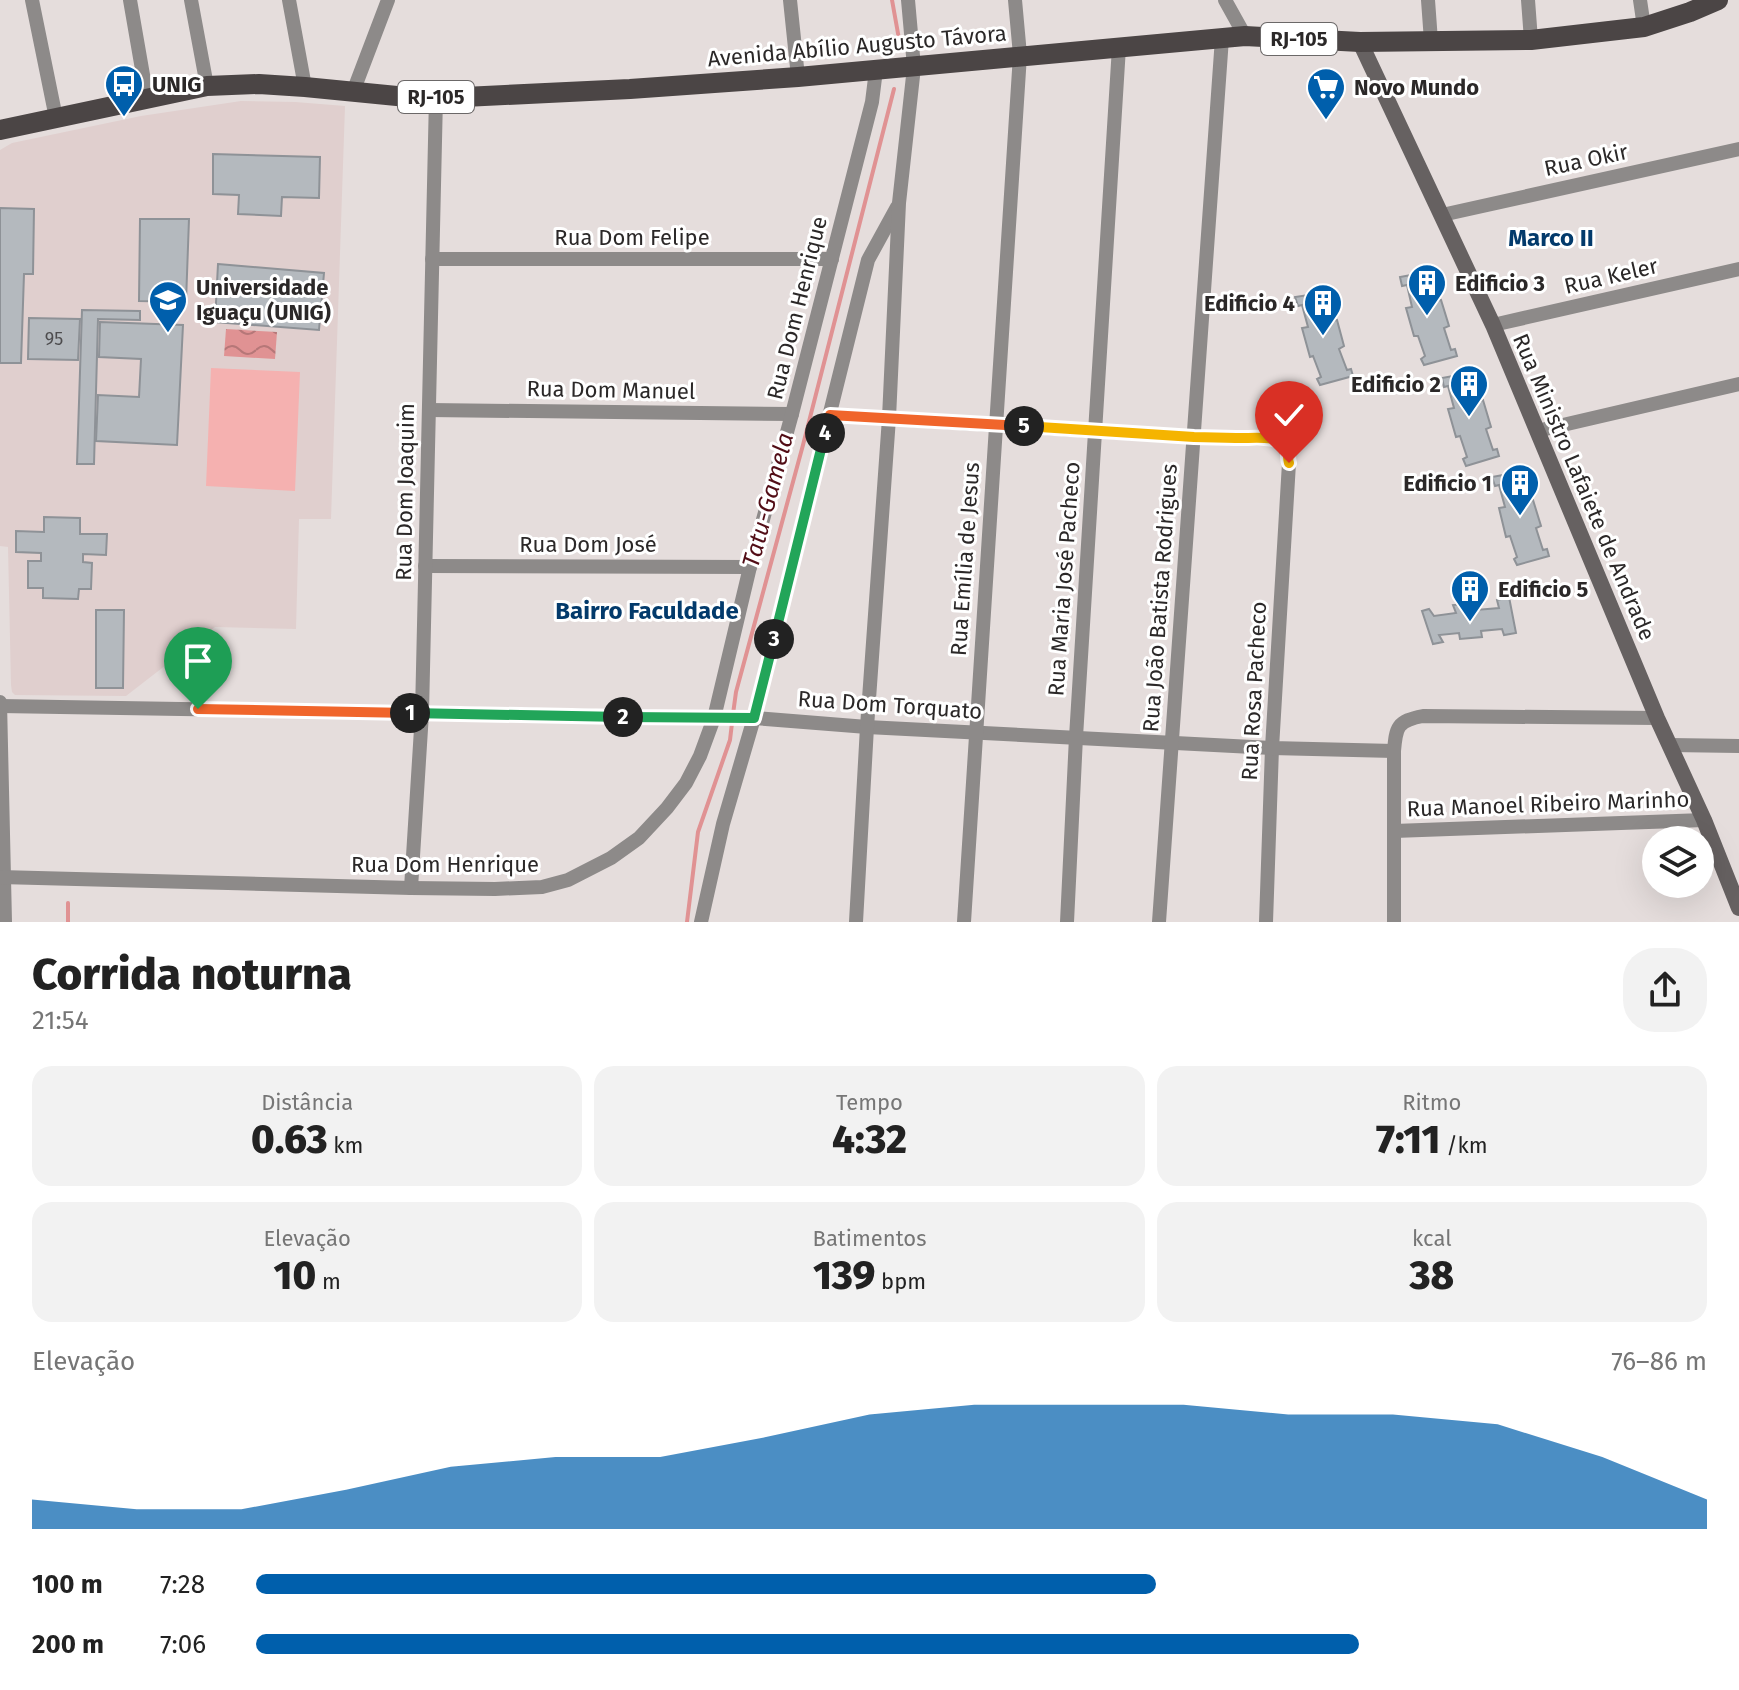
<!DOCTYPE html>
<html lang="pt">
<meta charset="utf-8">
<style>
:root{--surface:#fff;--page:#f2f2f2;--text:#222;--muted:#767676;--accent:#005fac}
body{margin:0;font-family:"Fira Sans",sans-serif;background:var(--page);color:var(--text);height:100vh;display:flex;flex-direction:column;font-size:30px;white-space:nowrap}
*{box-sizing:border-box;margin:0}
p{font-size:26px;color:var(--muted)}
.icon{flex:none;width:44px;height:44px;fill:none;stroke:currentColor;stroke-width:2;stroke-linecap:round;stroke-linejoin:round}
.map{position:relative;height:922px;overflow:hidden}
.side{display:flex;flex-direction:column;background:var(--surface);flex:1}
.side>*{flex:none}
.controls{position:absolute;left:1642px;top:826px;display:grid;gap:16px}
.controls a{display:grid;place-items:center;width:72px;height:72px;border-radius:50%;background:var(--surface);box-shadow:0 8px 32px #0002;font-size:40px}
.pin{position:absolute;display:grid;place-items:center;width:68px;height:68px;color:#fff;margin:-82px -34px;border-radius:50% 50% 50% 0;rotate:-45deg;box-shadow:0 0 8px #0007}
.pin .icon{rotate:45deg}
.km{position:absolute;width:40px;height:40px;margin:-20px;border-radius:50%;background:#222;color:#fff;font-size:22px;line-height:40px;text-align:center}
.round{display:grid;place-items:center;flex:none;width:84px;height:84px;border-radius:32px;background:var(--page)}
.head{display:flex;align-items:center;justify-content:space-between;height:136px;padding:0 32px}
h1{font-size:44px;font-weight:800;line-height:60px}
.stats{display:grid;grid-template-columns:repeat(3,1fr);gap:12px;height:136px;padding:8px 32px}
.stats div{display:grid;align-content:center;border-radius:20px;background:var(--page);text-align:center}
.stats b{font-size:40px;font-weight:800}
.stats small{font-size:22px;font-weight:400}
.stats p{font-size:22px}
.chart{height:224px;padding:16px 32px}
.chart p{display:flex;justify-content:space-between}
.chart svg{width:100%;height:144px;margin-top:8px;fill:var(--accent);opacity:.7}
ul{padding:0 32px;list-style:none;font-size:26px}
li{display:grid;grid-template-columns:128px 96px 1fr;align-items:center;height:60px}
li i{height:20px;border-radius:10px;background:var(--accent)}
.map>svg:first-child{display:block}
.built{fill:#e0cfce}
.garden{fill:#f5b1b0}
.water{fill:url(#water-waves)}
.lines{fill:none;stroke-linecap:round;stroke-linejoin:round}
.stream{stroke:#e09293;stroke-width:4}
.building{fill:#b4b9be;stroke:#8e9297;stroke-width:2}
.street{stroke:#8d8a89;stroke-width:14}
.secondary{stroke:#666161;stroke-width:16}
.primary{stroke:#4b4545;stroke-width:20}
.split-1-casing{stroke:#fff;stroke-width:16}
.split-2-casing{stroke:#fff;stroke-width:16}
.split-3-casing{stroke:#fff;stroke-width:16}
.split-4-casing{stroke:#fff;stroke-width:16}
.split-5-casing{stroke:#fff;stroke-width:16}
.split-6-casing{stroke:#fff;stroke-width:16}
.split-7-casing{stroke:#fff;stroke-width:16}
.split-1{stroke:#f0652b;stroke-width:10}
.split-2{stroke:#22a559;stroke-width:10}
.split-3{stroke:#22a559;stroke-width:10}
.split-4{stroke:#22a559;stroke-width:10}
.split-5{stroke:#f0652b;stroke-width:10}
.split-6{stroke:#f5b400;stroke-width:10}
.split-7{stroke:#f5b400;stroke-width:10}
.labels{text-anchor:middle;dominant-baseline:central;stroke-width:6;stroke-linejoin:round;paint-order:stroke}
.number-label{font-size:18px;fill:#4d4c4e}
.shield{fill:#fff;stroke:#6b6868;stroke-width:2}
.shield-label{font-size:20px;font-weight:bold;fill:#2b2828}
.street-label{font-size:22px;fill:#2b2828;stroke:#fff}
.poi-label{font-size:22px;font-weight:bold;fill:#2b2828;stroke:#fff;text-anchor:start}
.neighbourhood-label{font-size:24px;font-weight:bold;fill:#033a6b;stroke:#fff}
.water-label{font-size:24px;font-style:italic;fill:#520d16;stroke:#fff}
</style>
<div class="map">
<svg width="1739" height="922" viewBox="0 0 1739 922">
<defs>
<pattern id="water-waves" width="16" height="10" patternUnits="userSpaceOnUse" patternTransform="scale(2)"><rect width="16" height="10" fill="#e09293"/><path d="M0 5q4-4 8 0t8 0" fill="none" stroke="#b67778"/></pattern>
</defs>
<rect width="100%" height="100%" fill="#e5dddc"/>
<polygon class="built" points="241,101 295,102 345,106 331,519 299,519 296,629 215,627 126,696 15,695 12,692 11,685 8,547 0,546 0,150 12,143 141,116"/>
<polygon class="garden" points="211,368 300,372 295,491 206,486"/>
<polygon class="water" points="226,329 277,332 275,359 224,356"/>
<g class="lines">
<g class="stream">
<polyline points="892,0 899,39"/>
<polyline points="733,714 736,692 803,445 894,89"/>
<polyline points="68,903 68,922"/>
<polyline points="687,922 698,832 730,740 732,723"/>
</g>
</g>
<g class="building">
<polygon points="213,154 320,157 319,198 282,197 281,216 238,214 239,195 213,194"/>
<polygon points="0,208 34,209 33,274 24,274 21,363 0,363"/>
<polygon points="140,219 189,219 186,302 139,301"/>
<polygon points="218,264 324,273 319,330 215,322"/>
<polygon points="1433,271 1437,282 1432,283 1436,301 1441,300 1449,326 1444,328 1451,350 1455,349 1457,356 1424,365 1421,359 1425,356 1418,336 1414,336 1406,308 1412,307 1407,285 1402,286 1400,277"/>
<polygon points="1328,292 1333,302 1327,303 1332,321 1337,320 1344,346 1339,349 1347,370 1351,369 1353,376 1320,385 1317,379 1321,377 1313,356 1310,357 1302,328 1308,327 1302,305 1298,306 1295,297"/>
<polygon points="82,310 140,311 140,320 98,319 94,464 77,464"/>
<polygon points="29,318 80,319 78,360 28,359"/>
<polygon points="100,322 183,325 177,445 96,441 98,395 139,397 141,359 99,357"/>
<polygon points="1474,372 1479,382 1474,384 1478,402 1483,400 1491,427 1486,429 1493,450 1497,449 1499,456 1466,466 1463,459 1467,457 1460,436 1456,437 1448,409 1454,408 1448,386 1444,387 1442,378"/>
<polygon points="1525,471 1529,482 1524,483 1529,501 1533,500 1541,526 1536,528 1543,550 1547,549 1549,556 1517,565 1514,559 1517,557 1510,536 1506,537 1499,508 1505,507 1499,485 1495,486 1492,477"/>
<polygon points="44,517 80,518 80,534 107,534 106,555 83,554 83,562 92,563 91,589 79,589 78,599 43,598 43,588 28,588 28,561 41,561 41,553 16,552 16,531 44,532"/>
<polygon points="1509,597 1516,633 1504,635 1502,629 1481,631 1482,637 1460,639 1459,633 1439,635 1443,642 1433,644 1422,611 1429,609 1434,616 1456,613 1453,605 1474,603 1476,610 1499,608 1497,600"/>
<polygon points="96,610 124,610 123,688 96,688"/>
</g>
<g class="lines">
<g class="street">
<polyline points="32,0 56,118"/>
<polyline points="130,0 147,98"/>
<polyline points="191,0 207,86"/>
<polyline points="289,0 305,87"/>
<polyline points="790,0 798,77"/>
<polyline points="1225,0 1245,36"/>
<polyline points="1428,0 1431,41"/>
<polyline points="1528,0 1531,40"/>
<polyline points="1640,0 1644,27"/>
<polyline points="353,92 388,0"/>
<polyline points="1442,215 1739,149"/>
<polyline points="432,259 832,259"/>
<polyline points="1493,325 1739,269"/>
<polyline points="429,410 792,414"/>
<path d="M 830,415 L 1194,437 L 1273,439 C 1285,445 1287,450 1289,463 L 1272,748 L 1266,922"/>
<polyline points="1537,431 1739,384"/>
<polyline points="425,566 750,567"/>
<polyline points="0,702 5,922"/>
<polyline points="0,706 714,718 754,718 867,727 1272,748 1394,751"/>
<polyline points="1670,745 1739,746"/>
<polyline points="1394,831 1704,820"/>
<polyline points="0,877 411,888 495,889 542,887 568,880 611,858 639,838 667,808 686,783 700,756 714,718 750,567 792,414 872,102 876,70"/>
<polyline points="411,888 422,713 436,97"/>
<polyline points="701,922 723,824 754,718 868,260 897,207"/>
<polyline points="856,922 867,727 889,418 899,203 914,67 908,0"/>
<polyline points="964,922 1020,55 1015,0"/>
<polyline points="1067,922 1076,737 1119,47"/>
<polyline points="1159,922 1222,38"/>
<path d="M 1394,922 L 1394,751 C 1396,727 1397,721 1423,716 L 1657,718"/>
</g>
<polyline class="secondary" points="1360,42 1493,325 1657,718 1704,820 1739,908"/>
<polyline class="primary" points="0,130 207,86 259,84 305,87 407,97 464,97 630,89 798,77 1245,36 1360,42 1531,40 1644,27 1690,12 1718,0"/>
</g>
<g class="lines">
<defs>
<polyline id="split-1" points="198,709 410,713"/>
<polyline id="split-2" points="410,713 623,717"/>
<polyline id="split-3" points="623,717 754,718 774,639"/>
<polyline id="split-4" points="774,639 825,433"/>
<polyline id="split-5" points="825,433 830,415 1024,426"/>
<polyline id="split-6" points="1024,426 1194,437 1236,438"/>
<path id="split-7" d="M 1236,438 C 1250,439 1280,433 1287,449 C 1288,451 1288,461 1289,463"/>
</defs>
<use href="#split-1" class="split-1-casing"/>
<use href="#split-2" class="split-2-casing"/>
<use href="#split-3" class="split-3-casing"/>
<use href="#split-4" class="split-4-casing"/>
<use href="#split-5" class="split-5-casing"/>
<use href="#split-6" class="split-6-casing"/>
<use href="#split-7" class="split-7-casing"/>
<use href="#split-1" class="split-1"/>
<use href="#split-2" class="split-2"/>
<use href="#split-3" class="split-3"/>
<use href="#split-4" class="split-4"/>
<use href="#split-5" class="split-5"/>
<use href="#split-6" class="split-6"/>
<use href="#split-7" class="split-7"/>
</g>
<defs>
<symbol id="bus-pin" viewBox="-11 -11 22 30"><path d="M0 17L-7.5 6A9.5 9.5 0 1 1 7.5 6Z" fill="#005fac" stroke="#fff"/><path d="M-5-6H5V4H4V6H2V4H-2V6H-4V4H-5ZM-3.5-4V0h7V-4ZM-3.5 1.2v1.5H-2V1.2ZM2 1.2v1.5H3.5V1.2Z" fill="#fff"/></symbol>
<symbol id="supermarket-pin" viewBox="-11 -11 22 30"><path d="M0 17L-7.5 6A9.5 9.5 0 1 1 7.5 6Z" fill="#005fac" stroke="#fff"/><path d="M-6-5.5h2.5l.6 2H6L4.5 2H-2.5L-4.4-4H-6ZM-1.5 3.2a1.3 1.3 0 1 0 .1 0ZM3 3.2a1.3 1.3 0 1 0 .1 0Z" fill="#fff"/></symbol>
<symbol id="building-pin" viewBox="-11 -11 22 30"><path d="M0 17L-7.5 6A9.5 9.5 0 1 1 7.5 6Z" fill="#005fac" stroke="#fff"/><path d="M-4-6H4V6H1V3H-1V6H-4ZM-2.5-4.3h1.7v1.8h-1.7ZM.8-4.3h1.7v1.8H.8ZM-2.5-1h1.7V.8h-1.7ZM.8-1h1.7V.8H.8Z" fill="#fff"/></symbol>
<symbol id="university-pin" viewBox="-11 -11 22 30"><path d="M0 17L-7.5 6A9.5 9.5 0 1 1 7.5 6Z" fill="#005fac" stroke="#fff"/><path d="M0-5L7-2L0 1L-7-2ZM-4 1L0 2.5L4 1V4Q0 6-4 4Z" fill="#fff"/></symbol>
</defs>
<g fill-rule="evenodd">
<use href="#bus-pin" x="102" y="62" width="44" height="60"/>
<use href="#supermarket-pin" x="1304" y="65" width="44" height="60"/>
<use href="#building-pin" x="1405" y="261" width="44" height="60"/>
<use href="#university-pin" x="146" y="278" width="44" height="60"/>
<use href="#building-pin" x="1301" y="281" width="44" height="60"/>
<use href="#building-pin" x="1447" y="362" width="44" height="60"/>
<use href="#building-pin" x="1498" y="461" width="44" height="60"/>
<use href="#building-pin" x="1448" y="567" width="44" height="60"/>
</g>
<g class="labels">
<g class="number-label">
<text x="54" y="339">95</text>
</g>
<g class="shield">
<rect x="1261" y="23" width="76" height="32" rx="6"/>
<rect x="398" y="81" width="76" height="32" rx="6"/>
</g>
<g class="shield-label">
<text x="1299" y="39">RJ-105</text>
<text x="436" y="97">RJ-105</text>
</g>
<g class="street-label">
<text transform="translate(857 46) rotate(-5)">Avenida Abílio Augusto Távora</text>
<text transform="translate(1586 160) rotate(-12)">Rua Okir</text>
<text x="632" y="237">Rua Dom Felipe</text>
<text transform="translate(1611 276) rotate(-13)">Rua Keler</text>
<text transform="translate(797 308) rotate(-76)">Rua Dom Henrique</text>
<text transform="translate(611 390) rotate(1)">Rua Dom Manuel</text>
<text transform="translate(1584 487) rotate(67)">Rua Ministro Lafaiete de Andrade</text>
<text transform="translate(405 492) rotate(-89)">Rua Dom Joaquim</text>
<text x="588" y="544">Rua Dom José</text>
<text transform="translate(965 559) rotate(-86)">Rua Emília de Jesus</text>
<text transform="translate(1064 579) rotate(-86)">Rua Maria José Pacheco</text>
<text transform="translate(1160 598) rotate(-86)">Rua João Batista Rodrigues</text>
<text transform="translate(1254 691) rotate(-87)">Rua Rosa Pacheco</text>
<text transform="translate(890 705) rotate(4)">Rua Dom Torquato</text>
<text transform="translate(1548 804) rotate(-2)">Rua Manoel Ribeiro Marinho</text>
<text x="445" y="864">Rua Dom Henrique</text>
</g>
<g class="poi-label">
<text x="152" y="84">UNIG</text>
<text x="1354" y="87">Novo Mundo</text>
<text x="1455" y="283">Edificio 3</text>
<text x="196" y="287">Universidade<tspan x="196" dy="25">Iguaçu (UNIG)</tspan></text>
<text x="1295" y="303" text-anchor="end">Edificio 4</text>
<text x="1441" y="384" text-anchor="end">Edificio 2</text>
<text x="1492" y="483" text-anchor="end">Edificio 1</text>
<text x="1498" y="589">Edificio 5</text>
</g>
<g class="neighbourhood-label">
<text x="1551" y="238">Marco II</text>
<text x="647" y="611">Bairro Faculdade</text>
</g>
<g class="water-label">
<text transform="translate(768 500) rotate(-75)">Tatu-Gamela</text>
</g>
</g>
</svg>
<div class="controls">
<a><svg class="icon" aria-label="layers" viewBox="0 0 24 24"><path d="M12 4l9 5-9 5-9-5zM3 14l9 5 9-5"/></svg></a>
</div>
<div class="pin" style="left:198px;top:709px;background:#1e9e55"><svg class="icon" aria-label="arrive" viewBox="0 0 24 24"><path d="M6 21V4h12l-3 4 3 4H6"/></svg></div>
<div class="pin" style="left:1289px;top:463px;background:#d93025"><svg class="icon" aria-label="check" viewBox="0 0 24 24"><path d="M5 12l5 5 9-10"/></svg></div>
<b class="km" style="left:410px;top:713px">1</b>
<b class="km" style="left:623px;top:717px">2</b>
<b class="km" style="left:774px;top:639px">3</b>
<b class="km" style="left:825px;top:433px">4</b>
<b class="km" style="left:1024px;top:426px">5</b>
</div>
<section class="side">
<div class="head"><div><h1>Corrida noturna</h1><p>21:54</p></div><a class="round"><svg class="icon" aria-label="share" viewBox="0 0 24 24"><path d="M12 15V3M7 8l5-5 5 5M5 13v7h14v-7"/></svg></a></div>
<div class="stats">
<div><p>Distância</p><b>0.63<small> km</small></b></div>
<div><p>Tempo</p><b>4:32</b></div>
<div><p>Ritmo</p><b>7:11<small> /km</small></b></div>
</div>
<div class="stats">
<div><p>Elevação</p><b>10<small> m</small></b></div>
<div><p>Batimentos</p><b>139<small> bpm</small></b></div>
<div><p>kcal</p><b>38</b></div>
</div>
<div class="chart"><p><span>Elevação</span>76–86 m</p>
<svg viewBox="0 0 160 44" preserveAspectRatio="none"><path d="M0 44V35L10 38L20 38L30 32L40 25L50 22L60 22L70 16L80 9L90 6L100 6L110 6L120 9L130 9L140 12L150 22L160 35V44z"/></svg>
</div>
<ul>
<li><b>100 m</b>7:28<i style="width:62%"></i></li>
<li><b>200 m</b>7:06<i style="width:76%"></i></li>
</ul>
</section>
